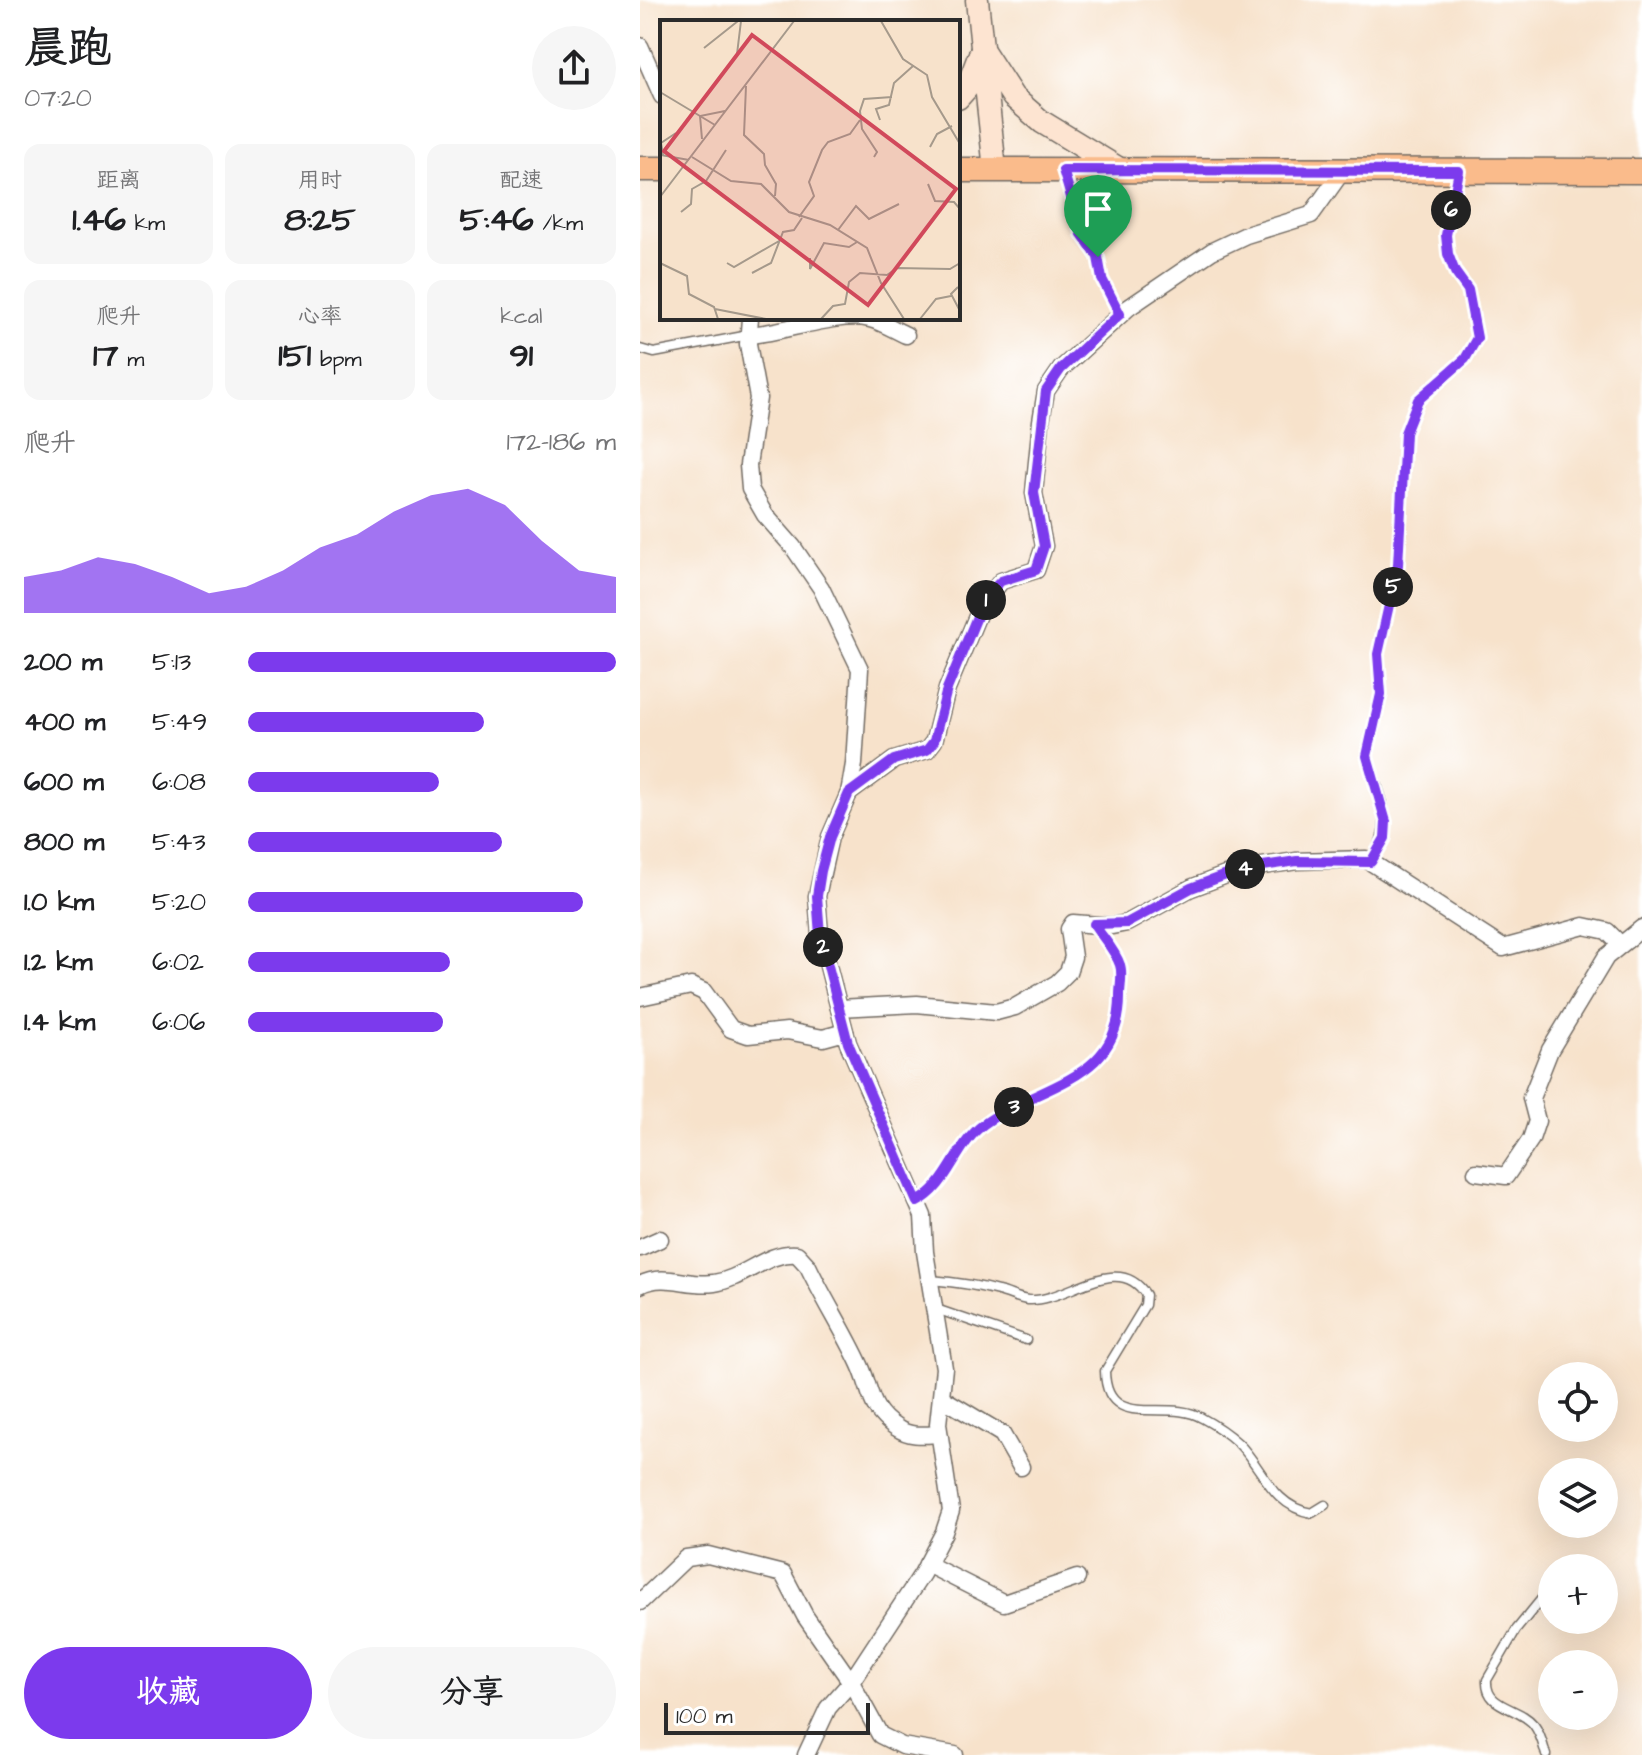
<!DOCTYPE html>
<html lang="zh">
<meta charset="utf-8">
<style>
:root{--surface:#fff;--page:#f6f6f6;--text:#202124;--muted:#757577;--accent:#7c3aed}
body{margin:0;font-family:"Architects Daughter","LXGW WenKai TC",sans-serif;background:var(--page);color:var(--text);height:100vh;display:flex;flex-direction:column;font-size:30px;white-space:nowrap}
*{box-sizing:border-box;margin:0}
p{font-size:26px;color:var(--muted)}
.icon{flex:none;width:44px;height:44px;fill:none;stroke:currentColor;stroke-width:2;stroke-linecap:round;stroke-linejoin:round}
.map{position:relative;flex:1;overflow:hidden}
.drawer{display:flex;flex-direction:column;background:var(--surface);width:640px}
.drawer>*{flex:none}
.controls{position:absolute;left:898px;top:1362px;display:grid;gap:16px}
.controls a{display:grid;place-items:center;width:80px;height:80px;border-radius:50%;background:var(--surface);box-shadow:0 8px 32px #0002;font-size:40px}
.scale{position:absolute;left:24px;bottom:20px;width:206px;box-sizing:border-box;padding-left:8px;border:4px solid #2b2b2b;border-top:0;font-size:22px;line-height:28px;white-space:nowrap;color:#2b2b2b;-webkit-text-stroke:6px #fff;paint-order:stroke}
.pin{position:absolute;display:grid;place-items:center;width:68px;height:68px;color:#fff;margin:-82px -34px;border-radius:50% 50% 50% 0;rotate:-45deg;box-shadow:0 0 8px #0007}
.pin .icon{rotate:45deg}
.km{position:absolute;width:40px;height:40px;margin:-20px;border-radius:50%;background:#222;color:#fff;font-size:22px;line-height:40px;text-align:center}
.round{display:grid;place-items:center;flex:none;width:84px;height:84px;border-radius:42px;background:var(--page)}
.headline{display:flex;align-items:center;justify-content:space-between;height:136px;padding:0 24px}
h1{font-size:44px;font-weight:700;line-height:60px}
.metrics{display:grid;grid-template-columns:repeat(3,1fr);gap:12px;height:136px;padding:8px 24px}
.metrics div{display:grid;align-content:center;border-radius:16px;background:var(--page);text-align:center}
.metrics b{font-size:34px;font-weight:700}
.metrics small{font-size:22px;font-weight:400}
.metrics p{font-size:22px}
.chart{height:224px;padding:16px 24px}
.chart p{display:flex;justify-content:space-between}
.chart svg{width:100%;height:144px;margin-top:8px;fill:var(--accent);opacity:.7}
.cta{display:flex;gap:16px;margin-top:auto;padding:16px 24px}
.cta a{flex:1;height:92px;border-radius:48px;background:var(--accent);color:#fff;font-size:32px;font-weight:700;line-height:92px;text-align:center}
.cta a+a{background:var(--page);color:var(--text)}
ul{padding:0 24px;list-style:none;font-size:26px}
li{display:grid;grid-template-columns:128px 96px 1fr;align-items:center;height:60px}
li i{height:20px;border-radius:10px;background:var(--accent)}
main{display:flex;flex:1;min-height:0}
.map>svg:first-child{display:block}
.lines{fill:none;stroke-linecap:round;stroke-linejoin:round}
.service-casing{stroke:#726b63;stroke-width:11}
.minor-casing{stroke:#726b63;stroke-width:19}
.secondary-casing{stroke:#726b63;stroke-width:25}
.primary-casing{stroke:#726b63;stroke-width:27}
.path{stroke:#726b63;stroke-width:2;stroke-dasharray:6 6;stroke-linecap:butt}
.service{stroke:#fff;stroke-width:8}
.minor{stroke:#fff;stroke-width:16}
.secondary{stroke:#fde4d1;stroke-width:22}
.primary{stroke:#fabb8b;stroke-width:24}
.route-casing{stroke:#fff;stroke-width:16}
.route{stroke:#7c3aed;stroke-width:10}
.inset-road{fill:none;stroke:#a5998b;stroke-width:2}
.view{fill:#d1495b;fill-opacity:0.15;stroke:#d1495b;stroke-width:4}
.inset-edge{fill:none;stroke:#2b2b2b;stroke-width:4}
</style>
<main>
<section class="drawer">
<div class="headline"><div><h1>晨跑</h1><p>07:20</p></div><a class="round"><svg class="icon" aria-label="share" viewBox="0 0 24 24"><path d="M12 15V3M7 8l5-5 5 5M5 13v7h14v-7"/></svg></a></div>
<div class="metrics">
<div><p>距离</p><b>1.46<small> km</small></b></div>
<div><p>用时</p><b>8:25</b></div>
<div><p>配速</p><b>5:46<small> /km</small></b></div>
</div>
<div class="metrics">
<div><p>爬升</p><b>17<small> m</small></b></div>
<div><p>心率</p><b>151<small> bpm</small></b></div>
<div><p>kcal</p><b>91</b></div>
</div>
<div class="chart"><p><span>爬升</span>172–186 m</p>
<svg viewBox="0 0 160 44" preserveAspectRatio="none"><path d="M0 44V33L10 31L20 27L30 29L40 33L50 38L60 36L70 31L80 24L90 20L100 13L110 8L120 6L130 11L140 22L150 31L160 33V44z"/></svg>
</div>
<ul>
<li><b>200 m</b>5:13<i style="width:100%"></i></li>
<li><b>400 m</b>5:49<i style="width:64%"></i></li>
<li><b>600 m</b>6:08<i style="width:52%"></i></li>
<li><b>800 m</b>5:43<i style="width:69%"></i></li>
<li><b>1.0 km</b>5:20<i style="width:91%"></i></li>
<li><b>1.2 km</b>6:02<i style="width:55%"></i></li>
<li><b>1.4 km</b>6:06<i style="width:53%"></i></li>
</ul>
<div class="cta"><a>收藏</a><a>分享</a></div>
</section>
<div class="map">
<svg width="1002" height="1755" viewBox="0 0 1002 1755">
<rect width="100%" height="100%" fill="#fff"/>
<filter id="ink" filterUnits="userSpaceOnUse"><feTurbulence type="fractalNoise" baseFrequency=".0125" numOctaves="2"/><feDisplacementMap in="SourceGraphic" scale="16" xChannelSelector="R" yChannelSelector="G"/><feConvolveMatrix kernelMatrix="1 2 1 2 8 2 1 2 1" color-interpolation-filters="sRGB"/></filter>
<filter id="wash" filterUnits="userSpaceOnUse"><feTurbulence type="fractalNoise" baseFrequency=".006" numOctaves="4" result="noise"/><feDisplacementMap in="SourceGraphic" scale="32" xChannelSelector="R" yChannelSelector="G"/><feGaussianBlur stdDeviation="1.8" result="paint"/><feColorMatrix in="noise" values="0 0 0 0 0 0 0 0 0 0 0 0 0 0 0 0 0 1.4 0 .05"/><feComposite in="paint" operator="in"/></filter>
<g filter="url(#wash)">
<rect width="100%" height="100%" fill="#f7e2cb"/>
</g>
<g filter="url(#ink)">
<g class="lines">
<defs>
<g id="service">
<polyline points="0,349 14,353 109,335"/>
<path d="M 727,756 C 741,800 756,819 731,862"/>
<path d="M 291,1280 C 314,1282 336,1285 358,1291 C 368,1293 378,1299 388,1300 C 426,1303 478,1250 506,1295 L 505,1305 L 465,1371 C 466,1433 527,1397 562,1418 C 575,1425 587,1433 598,1443 C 622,1466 632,1507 672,1513 L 685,1505"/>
<polyline points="296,1309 386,1340"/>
<path d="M 906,1755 C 903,1745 901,1734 894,1725 C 879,1706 845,1709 847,1680 L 876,1630 L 912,1586"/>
</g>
<g id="minor">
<polyline points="0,46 22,96"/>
<polyline points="110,318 108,344 118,398 108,465 110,489 125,515 153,547 181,588 220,669 214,764 209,793 190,837 177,896 180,935 208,1043 283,1216 285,1252 304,1368 298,1424 311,1511 304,1532 282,1574 211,1682 188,1708 166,1755"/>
<path d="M 109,335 C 143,333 199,311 230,319 C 242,322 255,330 266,335"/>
<polyline points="209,793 254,760 287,750 294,741 307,689 341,607 361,581 396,570 404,546 394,493 401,421 406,391 421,369 488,308 572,251 606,235 671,215 703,170"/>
<polyline points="0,997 51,986 64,992 91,1029 108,1035 147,1031 183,1038 205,1032"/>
<polyline points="199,1008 277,1004 356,1012 375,1007 417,983 428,972 433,957 429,929 433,923 472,926 487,923 551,888 602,869 657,861 726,859 863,948 944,926 967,931 980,944"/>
<polyline points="836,1172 866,1176 891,1139 897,1121 891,1098 910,1050 966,957 1002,928"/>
<polyline points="0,1248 20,1239"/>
<path d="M 0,1285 C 25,1272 48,1287 74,1283 C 104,1279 127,1251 157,1254 L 168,1266 C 184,1300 205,1332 220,1365 C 232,1391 228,1409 257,1428 C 270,1437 284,1435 299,1434"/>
<polyline points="302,1398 362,1434 381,1467"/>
<polyline points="287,1564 364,1603 437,1578"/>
<polyline points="0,1602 46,1558 68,1555 143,1574 165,1616 211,1682 240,1735 262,1746 315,1755"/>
</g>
<g id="secondary">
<polyline points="337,0 355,170"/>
<polyline points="342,49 373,97 402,122 481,170"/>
<polyline points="318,98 327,88 340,54"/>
</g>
<g id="primary">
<polyline points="0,169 22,169"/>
<polyline points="318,170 1002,171"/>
</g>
</defs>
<use href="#service" class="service-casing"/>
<use href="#minor" class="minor-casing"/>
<use href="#secondary" class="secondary-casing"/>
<use href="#primary" class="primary-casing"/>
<g class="path">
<polyline points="429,190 442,234 458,257 462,279 473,302"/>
<polyline points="729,743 741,694 738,654 758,565 765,433 778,400 825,359 837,338 828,290 815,272 808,254 806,235 816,188"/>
<path d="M 292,1193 C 309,1171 320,1143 343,1125 C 397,1083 481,1084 480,997 C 479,973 482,960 465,941"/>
</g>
<use href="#service" class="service"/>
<use href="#minor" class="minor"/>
<use href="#secondary" class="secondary"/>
<use href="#primary" class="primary"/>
</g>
</g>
<g class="lines" filter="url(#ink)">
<defs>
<path id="route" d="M 423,170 L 819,171 L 806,235 L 808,254 L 815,272 L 828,290 L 837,338 L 825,359 L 778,400 L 765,433 L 758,565 L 738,654 L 741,694 L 727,756 L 746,822 L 745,838 L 731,862 L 657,861 L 602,869 L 551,888 L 487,923 L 454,924 C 462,937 475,950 480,965 C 483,973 480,986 480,995 C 481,1082 400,1083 344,1124 C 315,1145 309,1186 277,1202 L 208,1043 L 180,935 L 177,896 L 181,871 L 190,837 L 209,793 L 254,760 L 287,750 L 294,741 L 307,689 L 341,607 L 353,589 L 361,581 L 396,570 L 404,546 L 394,493 L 406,391 L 421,369 L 480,314 L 462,279 L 458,257 L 442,234 Z"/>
</defs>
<use href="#route" class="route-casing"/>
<use href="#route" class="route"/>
</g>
<g transform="translate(20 20)">
<rect width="300" height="300" fill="#f7e2cb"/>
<path class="inset-road" d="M 221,1 L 243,39 L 267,55 L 272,77 L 300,124M 44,28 L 78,1M 77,34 L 81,1M 86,66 L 84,115 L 104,134 L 105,145 L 116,164 L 115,176M 0,72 L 55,105M 220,100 L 216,89 L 229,85 L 234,63 L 253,46M 42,119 L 40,96 L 65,91M 270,127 L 277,114 L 292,106M 1,135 L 29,140M 3,135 L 1,123 L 16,113M 32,137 L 71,161 L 101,164 L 129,192 L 170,205 L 207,228 L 221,263 L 244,299M 214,137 L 217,132 L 202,109 L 200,91 L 204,79 L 232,77M 268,164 L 275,181 L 294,182 L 300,189M 0,177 L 134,1M 21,192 L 31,184 L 32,169 L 46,161 L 66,130M 139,197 L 154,176 L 149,162 L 162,130 L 168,122 L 190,114 L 200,100M 178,210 L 196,186 L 209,199 L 239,184M 150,238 L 150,249 L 164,223 L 189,227 L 197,222M 0,243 L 27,256 L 29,274 L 54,287 L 58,299M 67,243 L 74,247 L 119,221M 92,253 L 111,243 L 123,212 L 134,210 L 142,198M 298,267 L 291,274 L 300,291M 55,289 L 106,299M 161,299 L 173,286 L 185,284 L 189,262 L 200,253 L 227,255 L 237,248 L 290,249 L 300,243M 260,299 L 276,279 L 291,276"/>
<path class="view" d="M 92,15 L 296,169 L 208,285 L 4,131 Z"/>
<rect width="300" height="300" class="inset-edge"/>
</g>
</svg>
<div class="controls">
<a><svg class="icon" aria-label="locate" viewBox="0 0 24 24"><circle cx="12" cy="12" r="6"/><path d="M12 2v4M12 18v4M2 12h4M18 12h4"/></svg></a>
<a><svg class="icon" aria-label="layers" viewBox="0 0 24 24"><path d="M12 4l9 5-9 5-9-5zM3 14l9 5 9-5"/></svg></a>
<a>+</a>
<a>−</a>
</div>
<div class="scale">100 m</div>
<div class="pin" style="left:458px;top:257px;background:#1e9e55"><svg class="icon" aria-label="arrive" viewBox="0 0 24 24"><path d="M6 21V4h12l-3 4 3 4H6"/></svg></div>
<b class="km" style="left:346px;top:600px">1</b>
<b class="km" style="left:183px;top:947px">2</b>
<b class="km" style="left:374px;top:1107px">3</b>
<b class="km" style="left:605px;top:869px">4</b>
<b class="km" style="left:753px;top:587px">5</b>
<b class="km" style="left:811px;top:210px">6</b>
</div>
</main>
